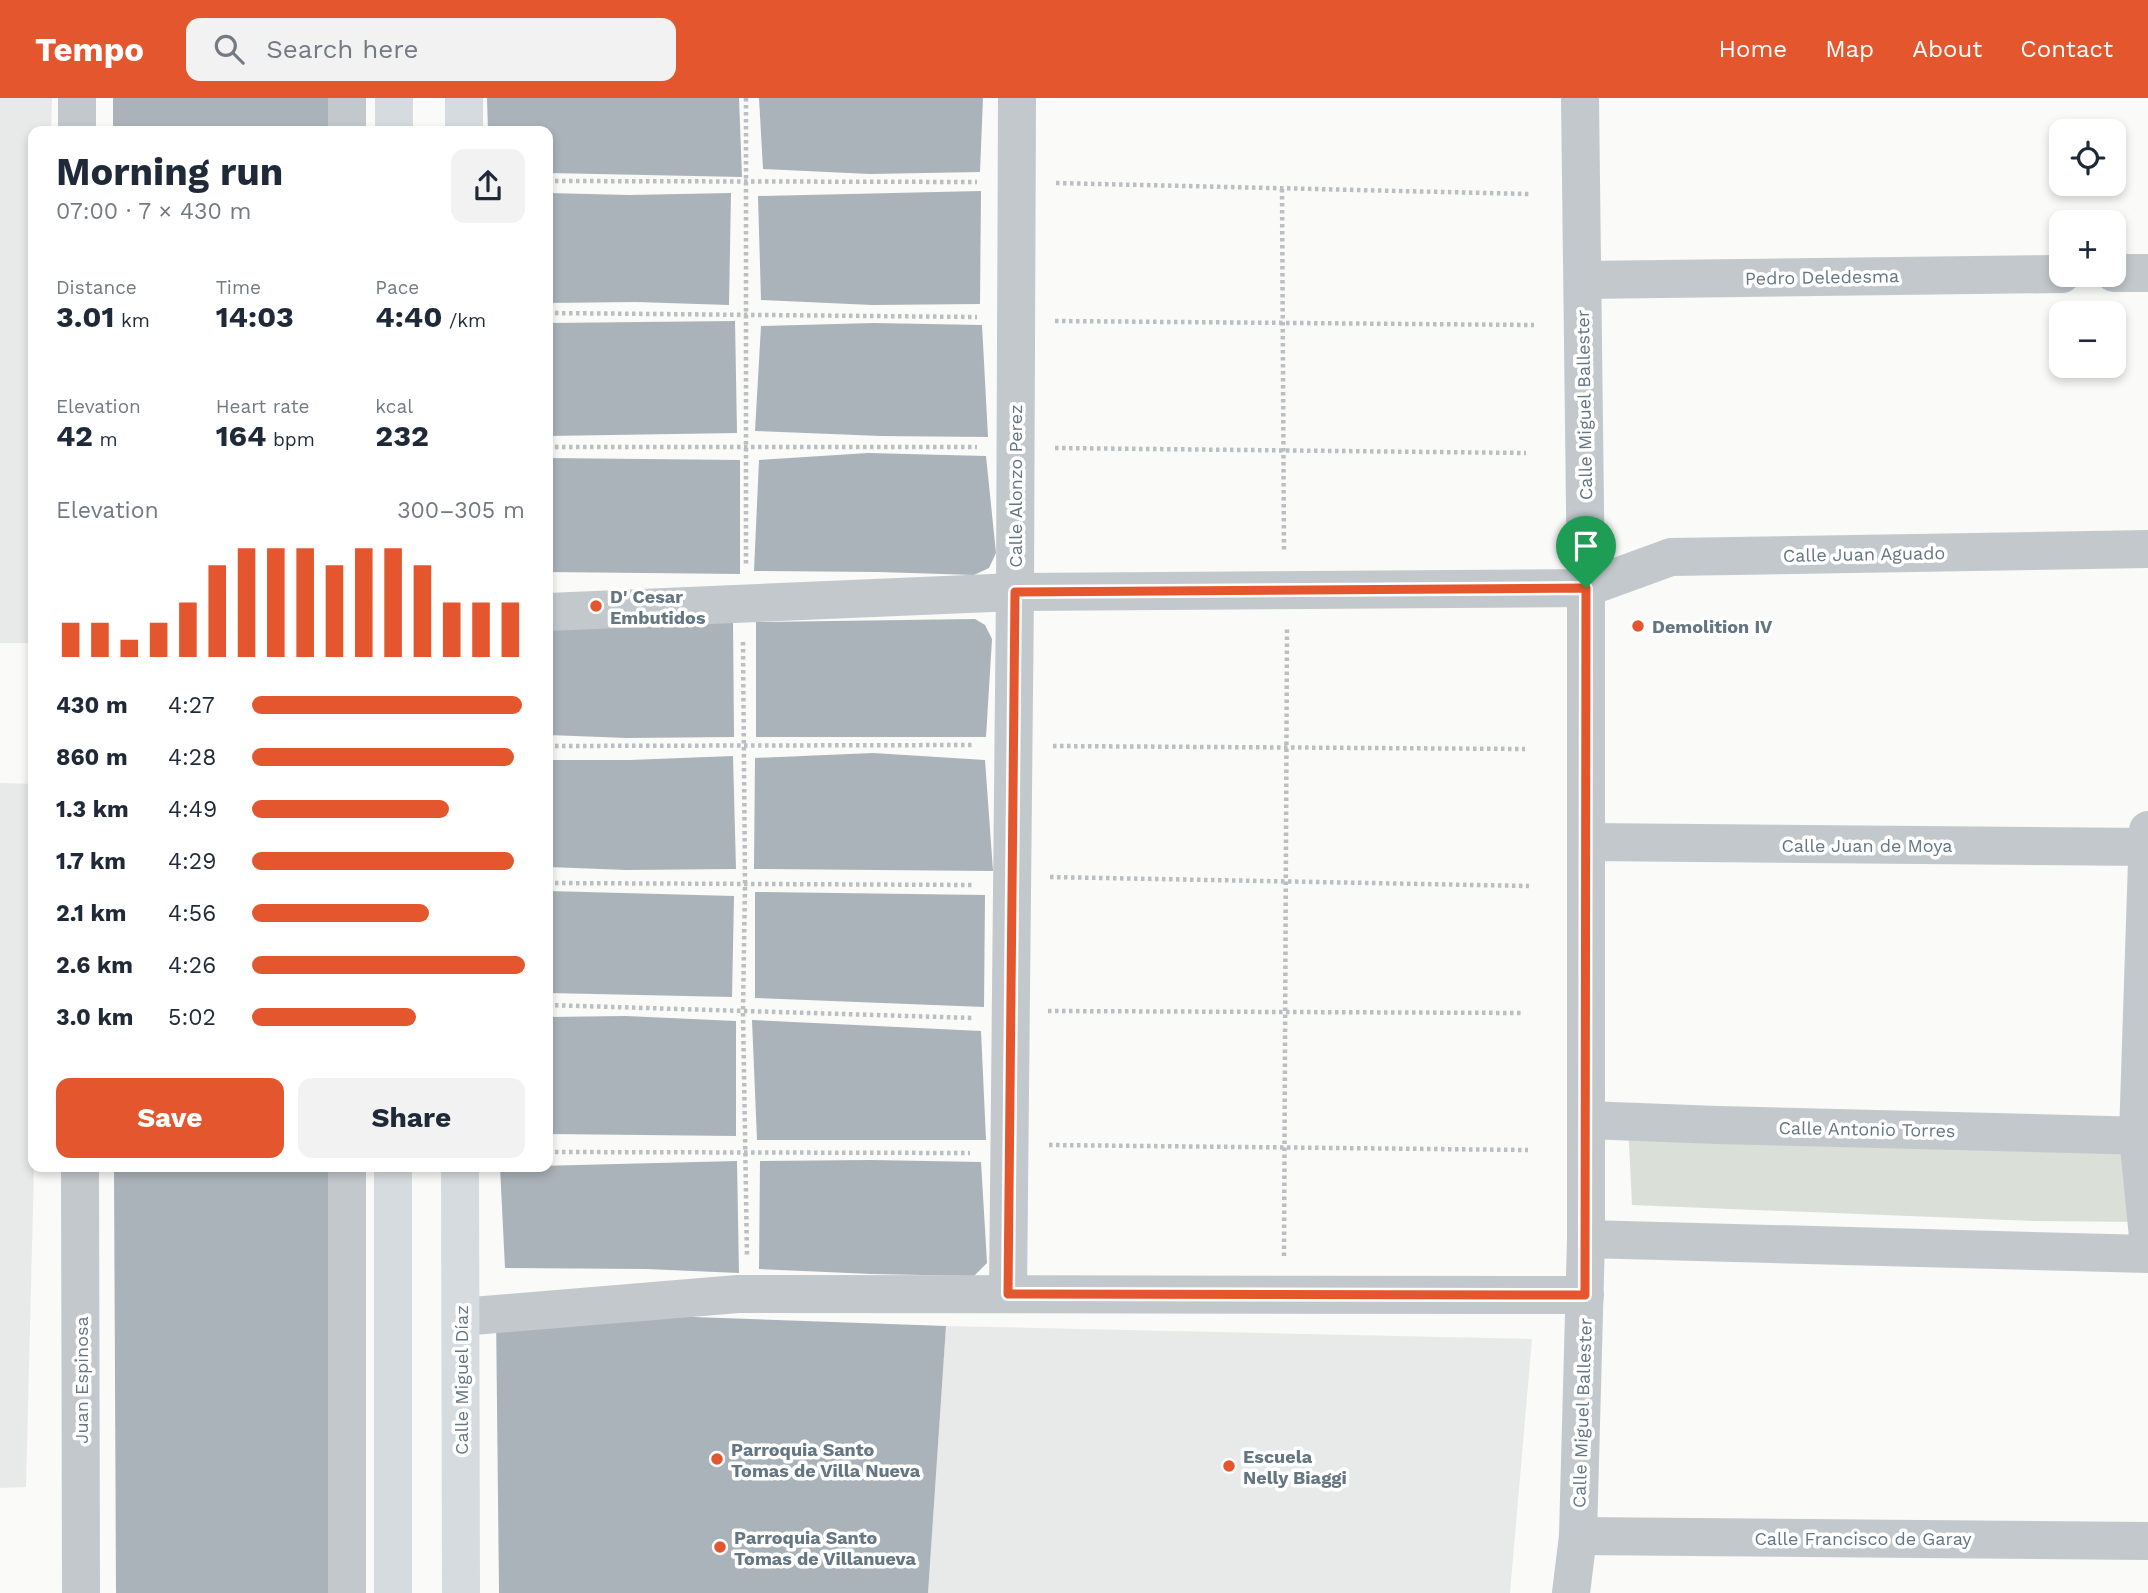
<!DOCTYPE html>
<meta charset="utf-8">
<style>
:root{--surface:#fff;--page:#f2f2f3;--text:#1f2937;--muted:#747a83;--accent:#e4572e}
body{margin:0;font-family:"Work Sans",sans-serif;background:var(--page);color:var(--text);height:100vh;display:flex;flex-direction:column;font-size:26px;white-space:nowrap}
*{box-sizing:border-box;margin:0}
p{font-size:23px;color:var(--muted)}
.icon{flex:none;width:38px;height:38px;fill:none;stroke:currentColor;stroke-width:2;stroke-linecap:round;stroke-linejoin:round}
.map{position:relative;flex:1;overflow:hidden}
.details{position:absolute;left:28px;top:28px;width:525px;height:1046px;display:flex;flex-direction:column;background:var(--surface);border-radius:14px;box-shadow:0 4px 10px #0003}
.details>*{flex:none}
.controls{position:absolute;left:2049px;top:21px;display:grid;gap:14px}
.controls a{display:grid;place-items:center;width:77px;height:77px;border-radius:14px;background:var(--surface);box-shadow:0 4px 10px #0003;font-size:35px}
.pin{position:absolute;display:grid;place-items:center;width:60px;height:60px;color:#fff;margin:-72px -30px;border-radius:50% 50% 50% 0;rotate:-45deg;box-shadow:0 0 7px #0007}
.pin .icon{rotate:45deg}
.round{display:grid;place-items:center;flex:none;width:74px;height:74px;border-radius:14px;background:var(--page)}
.overview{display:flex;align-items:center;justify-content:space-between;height:119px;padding:0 28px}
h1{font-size:38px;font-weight:700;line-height:52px}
.figures{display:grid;grid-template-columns:repeat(3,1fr);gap:10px;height:119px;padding:7px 28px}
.figures div{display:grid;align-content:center}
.figures b{font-size:30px;font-weight:700}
.figures small{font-size:19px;font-weight:400}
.figures p{font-size:19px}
.chart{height:196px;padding:14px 28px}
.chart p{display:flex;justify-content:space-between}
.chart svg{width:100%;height:126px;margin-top:7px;stroke:var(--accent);stroke-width:6}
.action{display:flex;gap:14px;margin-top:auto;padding:14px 28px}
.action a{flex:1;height:80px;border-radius:14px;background:var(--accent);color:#fff;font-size:28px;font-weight:700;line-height:80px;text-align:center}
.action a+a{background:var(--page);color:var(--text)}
ul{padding:0 28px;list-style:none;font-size:23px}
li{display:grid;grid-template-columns:112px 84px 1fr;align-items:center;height:52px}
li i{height:18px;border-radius:9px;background:var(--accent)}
header{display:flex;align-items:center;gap:42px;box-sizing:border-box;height:98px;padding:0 35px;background:var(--accent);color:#fff}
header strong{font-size:33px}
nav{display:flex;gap:38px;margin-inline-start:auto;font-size:24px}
.search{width:490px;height:63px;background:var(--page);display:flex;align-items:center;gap:18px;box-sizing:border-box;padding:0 24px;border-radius:14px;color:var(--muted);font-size:26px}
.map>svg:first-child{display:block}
.built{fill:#e8e9e9}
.green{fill:#dadfd7}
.building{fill:#aab3b9}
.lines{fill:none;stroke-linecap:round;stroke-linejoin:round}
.path{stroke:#bbbfc2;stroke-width:4.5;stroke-dasharray:3.5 3.5;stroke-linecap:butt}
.street{stroke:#c3c8cc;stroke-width:38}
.secondary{stroke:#d6dbdf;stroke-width:38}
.route-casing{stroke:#fff;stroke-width:14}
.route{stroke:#e4572e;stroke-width:9}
.poi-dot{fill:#e4572e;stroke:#fff;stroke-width:2.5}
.labels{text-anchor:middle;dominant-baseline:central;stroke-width:7;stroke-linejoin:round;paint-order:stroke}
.street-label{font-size:18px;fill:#657683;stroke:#fff}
.poi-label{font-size:18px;font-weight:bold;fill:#657683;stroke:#fff;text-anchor:start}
</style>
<header>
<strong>Tempo</strong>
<div class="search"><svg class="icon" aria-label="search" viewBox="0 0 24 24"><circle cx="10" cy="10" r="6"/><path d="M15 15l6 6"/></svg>Search here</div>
<nav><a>Home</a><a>Map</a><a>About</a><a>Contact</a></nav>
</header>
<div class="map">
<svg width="2148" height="1495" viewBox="0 0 2148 1495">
<rect width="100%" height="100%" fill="#fafaf8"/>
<g class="built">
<polygon points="0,0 52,0 51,33 33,33 33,545 0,545"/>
<polygon points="0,685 33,686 34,1069 26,1389 0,1390"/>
<polygon points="946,1228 1532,1241 1510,1495 928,1495"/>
</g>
<polygon class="green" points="1628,1024 2148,1038 2148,1124 2035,1123 1632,1107"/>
<g class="building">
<polygon points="113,0 333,0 332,33 113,33"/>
<polygon points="487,0 739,0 742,79 548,75 548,33 488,33"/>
<polygon points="759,0 983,0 980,74 870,76 763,71"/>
<polygon points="981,93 980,206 872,207 761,202 758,98"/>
<polygon points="548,95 629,97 731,95 729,207 636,204 548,205"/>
<polygon points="735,223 737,335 548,338 548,225"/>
<polygon points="874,225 982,227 988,339 881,338 755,333 761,228"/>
<polygon points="868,355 986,358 996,455 989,470 974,477 879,474 754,473 759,362"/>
<polygon points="548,360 740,362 740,476 548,474"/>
<polygon points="548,519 733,523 734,639 627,640 548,637"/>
<polygon points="975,521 985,527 992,541 986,639 756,639 756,524"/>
<polygon points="873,655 985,662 993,773 754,771 755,660"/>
<polygon points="733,658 736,771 627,772 548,769 548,662 630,662"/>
<polygon points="548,793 734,798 732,899 548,895"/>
<polygon points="755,794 985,797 984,909 755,900"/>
<polygon points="626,918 736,923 736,1038 548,1036 548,919"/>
<polygon points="752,922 981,933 986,1042 757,1042"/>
<polygon points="871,1062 981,1064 987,1165 974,1178 871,1176 759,1171 760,1063"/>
<polygon points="737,1063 739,1175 646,1171 505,1170 500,1069"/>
<polygon points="114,1069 329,1069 329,1495 116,1495"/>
<polygon points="496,1212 946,1228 928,1495 499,1495"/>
</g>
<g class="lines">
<g class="path">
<polyline points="746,0 746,468"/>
<polyline points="548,83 977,84"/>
<polyline points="1056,85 1529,96"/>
<polyline points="1282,91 1284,454"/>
<polyline points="548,215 977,219"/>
<polyline points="1055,223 1534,227"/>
<polyline points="548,349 977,349"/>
<polyline points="1055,350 1526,355"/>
<polyline points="743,544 745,786 743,913 747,1158"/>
<polyline points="548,648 974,647"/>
<polyline points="1053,648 1525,651"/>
<polyline points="1050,779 1529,788"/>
<polyline points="548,785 974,787"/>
<polyline points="548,907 974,920"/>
<polyline points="1048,913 1523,915"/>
<polyline points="1049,1047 1528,1052"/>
<polyline points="548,1054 970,1055"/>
<polyline points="1284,1158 1287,530"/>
</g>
<g class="street">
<polyline points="77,0 77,33"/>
<polyline points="347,33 347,0"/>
<polyline points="2114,175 2148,175"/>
<polyline points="1583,182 2062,176"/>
<polyline points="548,514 1015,494 1586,490 1671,459 2148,451"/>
<polyline points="2148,732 2138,1038 2148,1139"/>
<polyline points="1586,744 2148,749"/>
<polyline points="1586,1022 1718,1027 2148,1038"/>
<polyline points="80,1069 81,1495"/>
<polyline points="1586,1141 2148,1156"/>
<polyline points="1008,1196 1015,494 1017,0"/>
<polyline points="461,1219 738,1196 1585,1197"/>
<polyline points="1578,1438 2148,1443"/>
<polyline points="347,1495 347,1069"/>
<polyline points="1571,1495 1578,1438 1586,1141 1586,490 1580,0"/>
</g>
<g class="secondary">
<polyline points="394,33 394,0"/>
<polyline points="464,33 464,0"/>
<polyline points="460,1069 461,1495"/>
<polyline points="393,1495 393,1069"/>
</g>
</g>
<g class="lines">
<defs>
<polygon id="route" points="1586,490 1585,1197 1008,1196 1015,494"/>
</defs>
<use href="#route" class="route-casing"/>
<use href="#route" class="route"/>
</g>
<g class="poi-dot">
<circle cx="596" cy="508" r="7"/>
<circle cx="1638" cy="528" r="7"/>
<circle cx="717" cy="1361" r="7"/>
<circle cx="1229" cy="1368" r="7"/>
<circle cx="720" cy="1449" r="7"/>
</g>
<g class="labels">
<g class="street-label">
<text transform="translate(1822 179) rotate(-1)">Pedro Deledesma</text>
<text transform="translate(1584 307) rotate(-91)">Calle Miguel Ballester</text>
<text transform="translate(1015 388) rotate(-90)">Calle Alonzo Perez</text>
<text transform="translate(1864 456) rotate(-1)">Calle Juan Aguado</text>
<text x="1867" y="747">Calle Juan de Moya</text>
<text transform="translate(1867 1031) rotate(1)">Calle Antonio Torres</text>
<text transform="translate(81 1282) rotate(-90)">Juan Espinosa</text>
<text transform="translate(461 1282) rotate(-90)">Calle Miguel Díaz</text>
<text transform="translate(1582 1315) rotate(-88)">Calle Miguel Ballester</text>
<text x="1863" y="1440">Calle Francisco de Garay</text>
</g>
<g class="poi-label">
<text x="610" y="498">D' Cesar<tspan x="610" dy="21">Embutidos</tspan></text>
<text x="1652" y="528">Demolition IV</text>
<text x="731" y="1351">Parroquia Santo<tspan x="731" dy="21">Tomas de Villa Nueva</tspan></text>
<text x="1243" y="1358">Escuela<tspan x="1243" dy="21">Nelly Biaggi</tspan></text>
<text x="734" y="1439">Parroquia Santo<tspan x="734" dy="21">Tomas de Villanueva</tspan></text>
</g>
</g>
</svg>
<div class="controls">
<a><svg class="icon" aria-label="locate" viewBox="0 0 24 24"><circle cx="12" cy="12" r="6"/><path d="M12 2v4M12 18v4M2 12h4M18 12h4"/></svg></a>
<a>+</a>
<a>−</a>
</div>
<div class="pin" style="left:1586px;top:490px;background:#1e9e55"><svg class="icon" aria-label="arrive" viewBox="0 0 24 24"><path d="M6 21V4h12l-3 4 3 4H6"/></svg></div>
<section class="details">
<div class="overview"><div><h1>Morning run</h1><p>07:00 · 7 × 430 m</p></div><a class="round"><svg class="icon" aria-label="share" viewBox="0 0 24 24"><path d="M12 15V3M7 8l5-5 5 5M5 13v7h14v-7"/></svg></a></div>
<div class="figures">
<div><p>Distance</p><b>3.01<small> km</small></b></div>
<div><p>Time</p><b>14:03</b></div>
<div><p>Pace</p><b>4:40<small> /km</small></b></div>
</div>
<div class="figures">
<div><p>Elevation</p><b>42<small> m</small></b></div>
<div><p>Heart rate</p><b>164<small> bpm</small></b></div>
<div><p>kcal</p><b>232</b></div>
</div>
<div class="chart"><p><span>Elevation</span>300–305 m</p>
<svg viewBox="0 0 160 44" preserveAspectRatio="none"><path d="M5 44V32M15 44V32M25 44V38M35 44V32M45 44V25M55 44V12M65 44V6M75 44V6M85 44V6M95 44V12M105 44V6M115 44V6M125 44V12M135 44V25M145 44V25M155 44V25"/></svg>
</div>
<ul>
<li><b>430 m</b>4:27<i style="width:99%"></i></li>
<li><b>860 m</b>4:28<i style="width:96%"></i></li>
<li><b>1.3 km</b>4:49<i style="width:72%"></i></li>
<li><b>1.7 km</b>4:29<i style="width:96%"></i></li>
<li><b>2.1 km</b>4:56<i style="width:65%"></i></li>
<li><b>2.6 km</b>4:26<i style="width:100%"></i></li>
<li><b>3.0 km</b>5:02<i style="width:60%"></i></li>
</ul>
<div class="action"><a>Save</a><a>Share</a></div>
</section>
</div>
